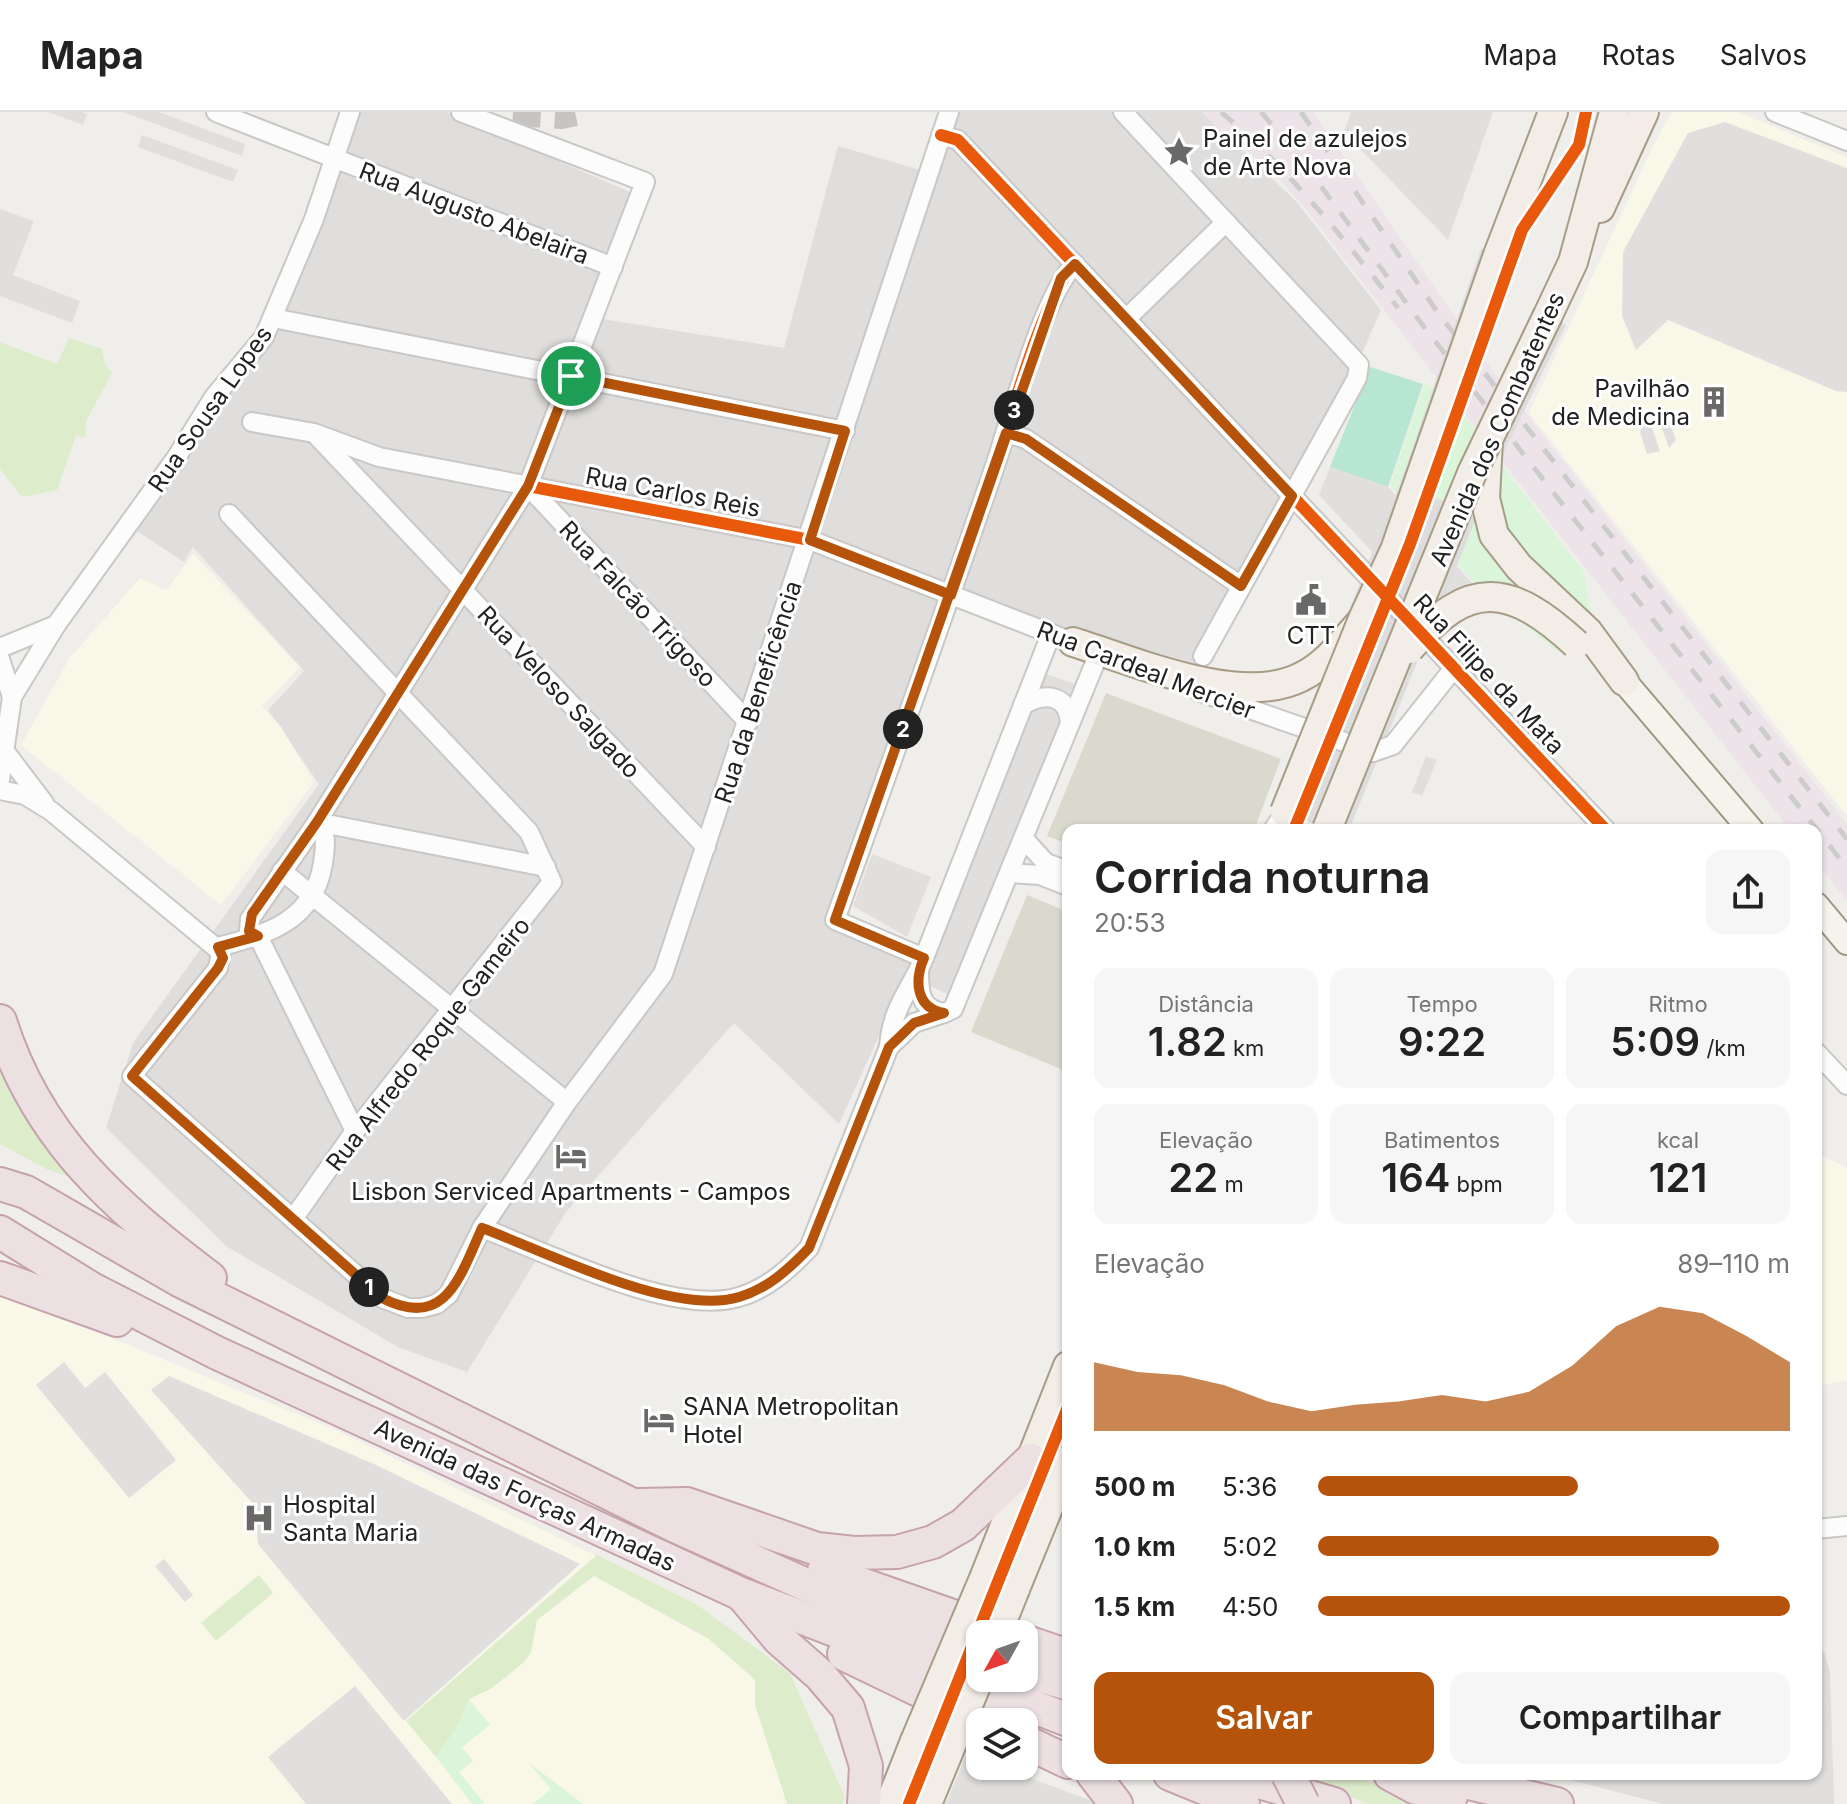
<!DOCTYPE html>
<html lang="pt">
<meta charset="utf-8">
<style>
:root{--surface:#fff;--page:#f6f6f6;--text:#222;--muted:#767676;--line:#e0e0e0;--accent:#b45309}
body{margin:0;font-family:Inter,sans-serif;background:var(--page);color:var(--text);height:100vh;display:flex;flex-direction:column;font-size:30px;white-space:nowrap}
*{box-sizing:border-box;margin:0}
p{font-size:26px;color:var(--muted)}
.icon{flex:none;width:44px;height:44px;fill:none;stroke:currentColor;stroke-width:2;stroke-linecap:round;stroke-linejoin:round}
.map{position:relative;flex:1;overflow:hidden}
.side{position:absolute;left:1062px;top:712px;width:760px;height:956px;display:flex;flex-direction:column;background:var(--surface);border-radius:16px;box-shadow:0 2px 6px #0004}
.side>*{flex:none}
.needle{width:52px;rotate:230deg}
.fabs{position:absolute;left:966px;top:1508px;display:grid;gap:16px}
.fabs a{display:grid;place-items:center;width:72px;height:72px;border-radius:16px;background:var(--surface);box-shadow:0 2px 6px #0004;font-size:40px}
.pin{position:absolute;display:grid;place-items:center;width:68px;height:68px;color:#fff;margin:-34px;border:4px solid #fff;border-radius:50%;box-shadow:0 2px 8px #0007}
.km{position:absolute;width:40px;height:40px;margin:-20px;border-radius:50%;background:#222;color:#fff;font-size:22px;line-height:40px;text-align:center}
.round{display:grid;place-items:center;flex:none;width:84px;height:84px;border-radius:16px;background:var(--page)}
.overview{display:flex;align-items:center;justify-content:space-between;height:136px;padding:0 32px}
h1{font-size:44px;font-weight:600;line-height:60px}
.stats{display:grid;grid-template-columns:repeat(3,1fr);gap:12px;height:136px;padding:8px 32px}
.stats div{display:grid;align-content:center;border-radius:16px;background:var(--page);text-align:center}
.stats b{font-size:40px;font-weight:600}
.stats small{font-size:22px;font-weight:400}
.stats p{font-size:22px}
.chart{height:224px;padding:16px 32px}
.chart p{display:flex;justify-content:space-between}
.chart svg{width:100%;height:144px;margin-top:8px;fill:var(--accent);opacity:.7}
.cta{display:flex;gap:16px;margin-top:auto;padding:16px 32px}
.cta a{flex:1;height:92px;border-radius:16px;background:var(--accent);color:#fff;font-size:32px;font-weight:600;line-height:92px;text-align:center}
.cta a+a{background:var(--page);color:var(--text)}
ul{padding:0 32px;list-style:none;font-size:26px}
li{display:grid;grid-template-columns:128px 96px 1fr;align-items:center;height:60px}
li i{height:20px;border-radius:10px;background:var(--accent)}
header{display:flex;align-items:center;gap:48px;box-sizing:border-box;height:112px;padding:0 40px;background:var(--surface);border-bottom:2px solid var(--line)}
header strong{font-size:38px}
nav{display:flex;gap:44px;margin-inline-start:auto;font-size:28px}
.map>svg:first-child{display:block}
.residential{fill:#dfdedc}
.industrial{fill:#ede4e9}
.education{fill:#f8f7e8}
.construction{fill:#d9d9cd}
.grass{fill:#ddeccb}
.park{fill:#daf5da}
.pitch{fill:#b7e6d2}
.parking{fill:#e0dfde}
.pier{fill:#dedddd;fill-rule:evenodd}
.lines{fill:none;stroke-linecap:round;stroke-linejoin:round}
.primary-tunnel{stroke:#c7c5c3;stroke-width:28;stroke-dasharray:28 14;stroke-linecap:butt}
.street-casing{stroke:#c9c8c7;stroke-width:22}
.secondary-casing{stroke:#999a82;stroke-width:28}
.primary-casing{stroke:#a79c86;stroke-width:32}
.highway-casing{stroke:#c5a2ac;stroke-width:36}
.street{stroke:#fdfcfc;stroke-width:18}
.secondary{stroke:#f4f4ed;stroke-width:24}
.primary{stroke:#f3ede7;stroke-width:28}
.highway{stroke:#ece0e2;stroke-width:32}
.rail{stroke:#ccc;stroke-width:5;stroke-dasharray:16 16;stroke-linecap:butt}
.primary-bridge-casing{stroke:#a79c86;stroke-width:32;stroke-linecap:butt}
.highway-bridge-casing{stroke:#c5a2ac;stroke-width:36;stroke-linecap:butt}
.primary-bridge{stroke:#f3ede7;stroke-width:28}
.highway-bridge{stroke:#ece0e2;stroke-width:32}
.cycleway-casing{stroke:#fff;stroke-width:17}
.cycleway{stroke:#e8590c;stroke-width:12}
.route-casing{stroke:#fff;stroke-width:16}
.route{stroke:#b45309;stroke-width:10}
.labels{text-anchor:middle;dominant-baseline:central;stroke-width:6;stroke-linejoin:round;paint-order:stroke}
.poi-label{font-size:24px;fill:#222;stroke:#fff;text-anchor:start}
.street-label{font-size:24px;fill:#222;stroke:#fff}
</style>
<header>
<strong>Mapa</strong>
<nav><a>Mapa</a><a>Rotas</a><a>Salvos</a></nav>
</header>
<div class="map">
<svg width="1847" height="1692" viewBox="0 0 1847 1692">
<rect width="100%" height="100%" fill="#f0eeeb"/>
<g class="residential">
<polygon points="359,0 447,0 639,84 590,205 784,236 838,34 924,59 942,0 1202,0 1296,89 1381,198 1305,372 1191,558 1094,531 952,472 828,813 913,849 839,1012 734,911 566,1100 467,1260 398,1235 226,1134 106,1016 133,931 319,672 268,598 304,559 193,435 184,450 131,415 274,219 326,106"/>
<polygon points="1816,1532 1824,1540 1830,1560 1834,1692 1663,1692 1548,1662 1816,1662"/>
</g>
<polygon class="industrial" points="1202,0 1313,0 1490,255 1847,712 1847,789 1816,750 1816,718 1790,718 1302,93 1274,62"/>
<g class="education">
<polygon points="1672,0 1737,0 1847,45 1847,704 1529,301 1654,32"/>
<polygon points="193,442 300,555 262,594 281,615 314,670 221,793 21,633 69,547 140,466 166,478"/>
<polygon points="1816,1041 1847,1056 1847,1268 1816,1275"/>
<polygon points="0,1180 340,1320 696,1492 790,1561 845,1685 843,1692 0,1692"/>
</g>
<g class="construction">
<polygon points="1106,581 1281,647 1254,718 1068,718 1068,732 1047,724"/>
<polygon points="1027,783 1068,800 1068,960 971,920"/>
</g>
<g class="grass">
<polygon points="69,226 102,237 105,252 112,261 86,309 85,325 76,324 57,378 22,385 0,357 0,230 57,252"/>
<polygon points="5,947 73,1066 46,1057 0,1032 0,959"/>
<polygon points="597,1443 696,1492 790,1561 845,1685 843,1692 787,1692 755,1593 755,1568 709,1527 594,1464 537,1508 531,1540 524,1550 492,1576 469,1587 456,1617 436,1645 406,1609"/>
<polygon points="259,1463 273,1481 216,1529 201,1511"/>
<polygon points="1277,1662 1342,1662 1451,1692 1368,1692 1333,1677"/>
</g>
<g class="park">
<polygon points="1425,271 1455,291 1583,459 1592,502 1558,540 1480,477 1390,374"/>
<polygon points="469,1587 490,1613 462,1635 473,1649 459,1660 485,1692 472,1692 436,1645 456,1617"/>
<polygon points="528,1650 583,1692 533,1692 551,1677"/>
</g>
<polygon class="pitch" points="1370,255 1423,272 1388,375 1330,355"/>
<g class="parking">
<polygon points="48,0 82,0 87,2 83,13"/>
<polygon points="123,0 159,0 245,32 242,44"/>
<polygon points="1351,0 1493,0 1448,128 1344,20"/>
<polygon points="1725,10 1847,56 1847,280 1836,279 1668,208 1636,238 1622,204 1623,140 1688,21"/>
<polygon points="142,23 238,58 233,70 138,35"/>
<polygon points="0,97 34,109 13,163 80,189 72,211 0,184"/>
<polygon points="1667,303 1676,328 1669,336 1660,311"/>
<polygon points="1649,307 1660,339 1647,342 1640,320 1644,308"/>
<polygon points="1330,355 1388,375 1478,478 1446,519 1319,383"/>
<polygon points="1046,562 1078,573 954,885 924,871"/>
<polygon points="1426,644 1437,648 1422,684 1412,680"/>
<polygon points="544,725 572,755 568,767 543,741"/>
<polygon points="872,742 931,765 907,825 853,794"/>
<polygon points="64,1250 85,1276 105,1260 176,1348 129,1386 36,1273"/>
<polygon points="169,1264 376,1353 580,1452 404,1609 258,1432 255,1394 151,1278"/>
<polygon points="164,1447 193,1483 185,1490 155,1454"/>
<polygon points="355,1574 452,1692 306,1692 268,1645"/>
<polygon points="966,1643 980,1648 980,1654 998,1654 1100,1692 946,1692"/>
</g>
<path class="pier" d="M 1481,137 L 1514,149 L 1433,385 L 1443,389 L 1533,196 L 1566,213 L 1499,350 L 1493,384 L 1502,419 L 1514,438 L 1595,513 L 1568,540 L 1538,512 L 1507,500 L 1466,501 L 1442,516 L 1422,538 L 1349,718 L 1329,718 L 1270,694 L 1323,562 L 1272,582 L 1242,585 L 1212,579 L 1217,561 L 1241,566 L 1294,557 L 1332,528 L 1345,508 L 1400,372 ZM 1477,404 L 1486,428 L 1502,451 L 1579,523 L 1548,497 L 1507,480 L 1475,482 L 1441,493 Z"/>
<g class="lines">
<polyline class="primary-tunnel" points="513,0 561,3 575,0"/>
<defs>
<g id="street">
<polyline points="216,0 613,155"/>
<polyline points="1123,0 1359,253 1357,266 1203,544"/>
<polyline points="1775,0 1847,29"/>
<polyline points="941,23 958,28 1606,718"/>
<polyline points="273,206 845,319"/>
<polyline points="1126,207 1226,110"/>
<polyline points="252,310 314,321 379,345 810,428 1080,533"/>
<polyline points="1006,321 1026,327 1241,474"/>
<polyline points="318,325 706,735"/>
<polyline points="528,374 748,610"/>
<polyline points="229,402 529,720 552,770 355,1019 293,1107"/>
<polyline points="0,536 56,513"/>
<polyline points="0,547 12,585"/>
<polyline points="1198,579 1373,640 1393,633 1454,556"/>
<path d="M 1023,593 C 1045,580 1068,582 1070,611"/>
<polyline points="6,641 44,691"/>
<polyline points="0,668 12,585 56,513 176,346 214,285 264,225 314,107 350,0"/>
<polyline points="0,678 25,683 51,699 221,840 218,856 132,964 382,1186 408,1196 422,1196 437,1192 449,1182 482,1116 567,990 663,862 949,0"/>
<polyline points="317,710 546,755"/>
<polyline points="1273,718 1285,700"/>
<polyline points="1024,727 1046,751 1068,759"/>
<polyline points="282,759 567,990"/>
<polyline points="1010,761 1040,763 1068,774"/>
<path d="M 218,835 C 268,822 314,809 323,751 C 325,735 328,723 317,710"/>
<path d="M 924,846 L 835,808 C 889,657 943,506 995,354 C 1011,306 1043,183 1075,152"/>
<path d="M 919,858 C 919,879 919,897 944,901 L 953,897 L 1099,541"/>
<polyline points="889,935 914,911 944,901"/>
<polyline points="1816,940 1847,973"/>
<polyline points="355,1019 258,824 249,819 250,807 317,710 528,374 645,70 461,0"/>
<path d="M 482,1116 C 546,1140 673,1205 739,1185 C 767,1177 789,1157 809,1136 L 889,935 C 892,895 910,879 924,846 L 1051,522"/>
<polyline points="1816,1417 1847,1414"/>
</g>
<g id="secondary">
<polyline points="1624,569 1751,718"/>
<polyline points="1816,793 1847,830"/>
</g>
<g id="primary">
<polyline points="1600,96 1644,0"/>
<polyline points="1498,143 1553,0"/>
<polyline points="1548,203 1573,150 1614,0"/>
<polyline points="1488,329 1485,386 1494,423 1519,455 1588,520 1624,569"/>
<path d="M 1073,530 C 1134,549 1241,596 1301,565 C 1326,553 1342,531 1360,511"/>
<polyline points="985,1464 1068,1254"/>
<polyline points="1015,1477 1068,1347"/>
<polyline points="890,1692 915,1629"/>
<polyline points="927,1692 953,1629"/>
</g>
<g id="highway">
<path d="M 0,909 C 37,1027 115,1094 210,1166"/>
<polyline points="0,1072 26,1080 179,1168 675,1414 820,1479 980,1543"/>
<polyline points="0,1120 92,1177 217,1241 741,1482 1068,1608"/>
<polyline points="0,1166 117,1208"/>
<polyline points="639,1393 687,1392 817,1437 854,1441 897,1440 933,1430 963,1413 1031,1348"/>
<polyline points="824,1459 1004,1522"/>
<polyline points="743,1484 779,1527 820,1563 848,1596 866,1654 864,1692"/>
<polyline points="1024,1529 1068,1544"/>
<polyline points="844,1542 985,1610"/>
<polyline points="1024,1559 1068,1572"/>
<polyline points="1024,1629 1068,1650"/>
<polyline points="1093,1662 1116,1692"/>
<polyline points="1170,1662 1243,1692"/>
<polyline points="1232,1662 1334,1692"/>
<polyline points="1390,1662 1416,1676 1451,1684"/>
<polyline points="1431,1662 1557,1692"/>
</g>
</defs>
<use href="#street" class="street-casing"/>
<use href="#secondary" class="secondary-casing"/>
<use href="#primary" class="primary-casing"/>
<use href="#highway" class="highway-casing"/>
<use href="#street" class="street"/>
<use href="#secondary" class="secondary"/>
<use href="#primary" class="primary"/>
<use href="#highway" class="highway"/>
<g class="rail">
<path d="M 1221,0 C 1288,56 1344,127 1398,196"/>
<polyline points="1261,0 1304,51 1424,215 1847,756"/>
<polyline points="1301,0 1438,201 1847,727"/>
</g>
<defs>
<g id="primary-bridge">
<path d="M 1409,537 C 1469,465 1511,472 1576,532"/>
<polyline points="1285,700 1363,507 1395,438 1498,143"/>
<polyline points="1327,717 1472,361 1548,203"/>
<polyline points="997,1522 1015,1477"/>
<polyline points="915,1629 985,1464"/>
<polyline points="953,1629 980,1564"/>
</g>
<polyline id="highway-bridge" points="1288,1662 1303,1692"/>
</defs>
<use href="#primary-bridge" class="primary-bridge-casing"/>
<use href="#highway-bridge" class="highway-bridge-casing"/>
<use href="#primary-bridge" class="primary-bridge"/>
<use href="#highway-bridge" class="highway-bridge"/>
<defs>
<g id="cycleway">
<polyline points="941,23 958,28 1606,718"/>
<polyline points="528,374 810,428 951,483"/>
<polyline points="1294,718 1410,432 1522,118 1579,33 1586,0"/>
<path d="M 924,846 L 835,808 C 889,657 943,506 995,354 C 1011,306 1043,183 1075,152"/>
<polyline points="909,1692 1068,1295"/>
</g>
</defs>
<use href="#cycleway" class="cycleway-casing"/>
<use href="#cycleway" class="cycleway"/>
</g>
<g class="lines">
<defs>
<path id="route" d="M 571,264 L 528,374 L 317,710 L 252,802 L 249,819 L 258,824 L 218,835 L 223,846 L 218,856 L 132,964 L 382,1186 C 446,1219 460,1164 482,1116 C 547,1140 673,1205 739,1185 C 767,1177 789,1157 809,1136 L 889,935 L 914,911 L 944,901 C 916,896 914,869 924,846 L 835,808 L 1006,321 L 1026,327 L 1241,474 L 1292,384 L 1075,152 L 1061,166 L 951,483 L 810,428 L 845,319 L 571,264"/>
</defs>
<use href="#route" class="route-casing"/>
<use href="#route" class="route"/>
</g>
<defs>
<symbol id="sight-bare" viewBox="-9 -9 18 18"><path d="M0-6L1.8-2.2L6-1.7L2.9 1.2L3.7 5.4L0 3.3L-3.7 5.4L-2.9 1.2L-6-1.7L-1.8-2.2Z" fill="#6a6968" stroke="#fff" stroke-width="2.5" paint-order="stroke"/></symbol>
<symbol id="building-bare" viewBox="-9 -9 18 18"><path d="M-4-6H4V6H1V3H-1V6H-4ZM-2.5-4.3h1.7v1.8h-1.7ZM.8-4.3h1.7v1.8H.8ZM-2.5-1h1.7V.8h-1.7ZM.8-1h1.7V.8H.8Z" fill="#6a6968" stroke="#fff" stroke-width="2.5" paint-order="stroke"/></symbol>
<symbol id="civic-bare" viewBox="-9 -9 18 18"><path d="M-.6-6.5H3V-4.5H.6V-3L4-1V1h2V6H-6V1h2V-1L-.6-3ZM-1.2 2.5V6h2.4V2.5Z" fill="#6a6968" stroke="#fff" stroke-width="2.5" paint-order="stroke"/></symbol>
<symbol id="hotel-bare" viewBox="-9 -9 18 18"><path d="M-6-4.5h1.5V1H6V5H4.5V3h-9V5H-6ZM-4 0a1.8 1.8 0 1 1 3.6 0ZM.5 0V-2.5h3Q6-2.5 6 0Z" fill="#6a6968" stroke="#fff" stroke-width="2.5" paint-order="stroke"/></symbol>
<symbol id="hospital-bare" viewBox="-9 -9 18 18"><path d="M-5-5h3v3.5h4V-5h3V5h-3V1.5h-4V5h-3Z" fill="#6a6968" stroke="#fff" stroke-width="2.5" paint-order="stroke"/></symbol>
</defs>
<g fill-rule="evenodd">
<use href="#sight-bare" x="1157" y="18" width="44" height="44"/>
<use href="#building-bare" x="1692" y="268" width="44" height="44"/>
<use href="#civic-bare" x="1289" y="466" width="44" height="44"/>
<use href="#hotel-bare" x="549" y="1022" width="44" height="44"/>
<use href="#hotel-bare" x="637" y="1286" width="44" height="44"/>
<use href="#hospital-bare" x="237" y="1384" width="44" height="44"/>
</g>
<g class="labels">
<g class="poi-label">
<text x="1203" y="26">Painel de azulejos<tspan x="1203" dy="28">de Arte Nova</tspan></text>
<text x="1690" y="276" text-anchor="end">Pavilhão<tspan x="1690" dy="28">de Medicina</tspan></text>
<text x="1311" y="523" text-anchor="middle">CTT</text>
<text x="571" y="1079" text-anchor="middle">Lisbon Serviced Apartments - Campos</text>
<text x="683" y="1294">SANA Metropolitan<tspan x="683" dy="28">Hotel</tspan></text>
<text x="283" y="1392">Hospital<tspan x="283" dy="28">Santa Maria</tspan></text>
</g>
<g class="street-label">
<text transform="translate(474 101) rotate(21)">Rua Augusto Abelaira</text>
<text transform="translate(210 297) rotate(-55)">Rua Sousa Lopes</text>
<text transform="translate(1497 317) rotate(-66)">Avenida dos Combatentes</text>
<text transform="translate(673 380) rotate(11)">Rua Carlos Reis</text>
<text transform="translate(638 492) rotate(47)">Rua Falcão Trigoso</text>
<text transform="translate(1146 558) rotate(21)">Rua Cardeal Mercier</text>
<text transform="translate(1489 562) rotate(47)">Rua Filipe da Mata</text>
<text transform="translate(559 580) rotate(47)">Rua Veloso Salgado</text>
<text transform="translate(758 580) rotate(-72)">Rua da Beneficência</text>
<text transform="translate(428 932) rotate(-52)">Rua Alfredo Roque Gameiro</text>
<text transform="translate(525 1383) rotate(25)">Avenida das Forças Armadas</text>
</g>
</g>
</svg>
<div class="fabs">
<a><svg class="needle" viewBox="-14 -14 28 28"><path d="M0-13l5 13h-10z" fill="#e53935"/><path d="M0 13l5-13h-10z" fill="#767676"/></svg></a>
<a><svg class="icon" aria-label="layers" viewBox="0 0 24 24"><path d="M12 4l9 5-9 5-9-5zM3 14l9 5 9-5"/></svg></a>
</div>
<div class="pin" style="left:571px;top:264px;background:#1e9e55"><svg class="icon" aria-label="arrive" viewBox="0 0 24 24"><path d="M6 21V4h12l-3 4 3 4H6"/></svg></div>
<b class="km" style="left:369px;top:1175px">1</b>
<b class="km" style="left:903px;top:617px">2</b>
<b class="km" style="left:1014px;top:298px">3</b>
<section class="side">
<div class="overview"><div><h1>Corrida noturna</h1><p>20:53</p></div><a class="round"><svg class="icon" aria-label="share" viewBox="0 0 24 24"><path d="M12 15V3M7 8l5-5 5 5M5 13v7h14v-7"/></svg></a></div>
<div class="stats">
<div><p>Distância</p><b>1.82<small> km</small></b></div>
<div><p>Tempo</p><b>9:22</b></div>
<div><p>Ritmo</p><b>5:09<small> /km</small></b></div>
</div>
<div class="stats">
<div><p>Elevação</p><b>22<small> m</small></b></div>
<div><p>Batimentos</p><b>164<small> bpm</small></b></div>
<div><p>kcal</p><b>121</b></div>
</div>
<div class="chart"><p><span>Elevação</span>89–110 m</p>
<svg viewBox="0 0 160 44" preserveAspectRatio="none"><path d="M0 44V23L10 26L20 27L30 30L40 35L50 38L60 36L70 35L80 33L90 35L100 32L110 24L120 12L130 6L140 8L150 15L160 23V44z"/></svg>
</div>
<ul>
<li><b>500 m</b>5:36<i style="width:55%"></i></li>
<li><b>1.0 km</b>5:02<i style="width:85%"></i></li>
<li><b>1.5 km</b>4:50<i style="width:100%"></i></li>
</ul>
<div class="cta"><a>Salvar</a><a>Compartilhar</a></div>
</section>
</div>
